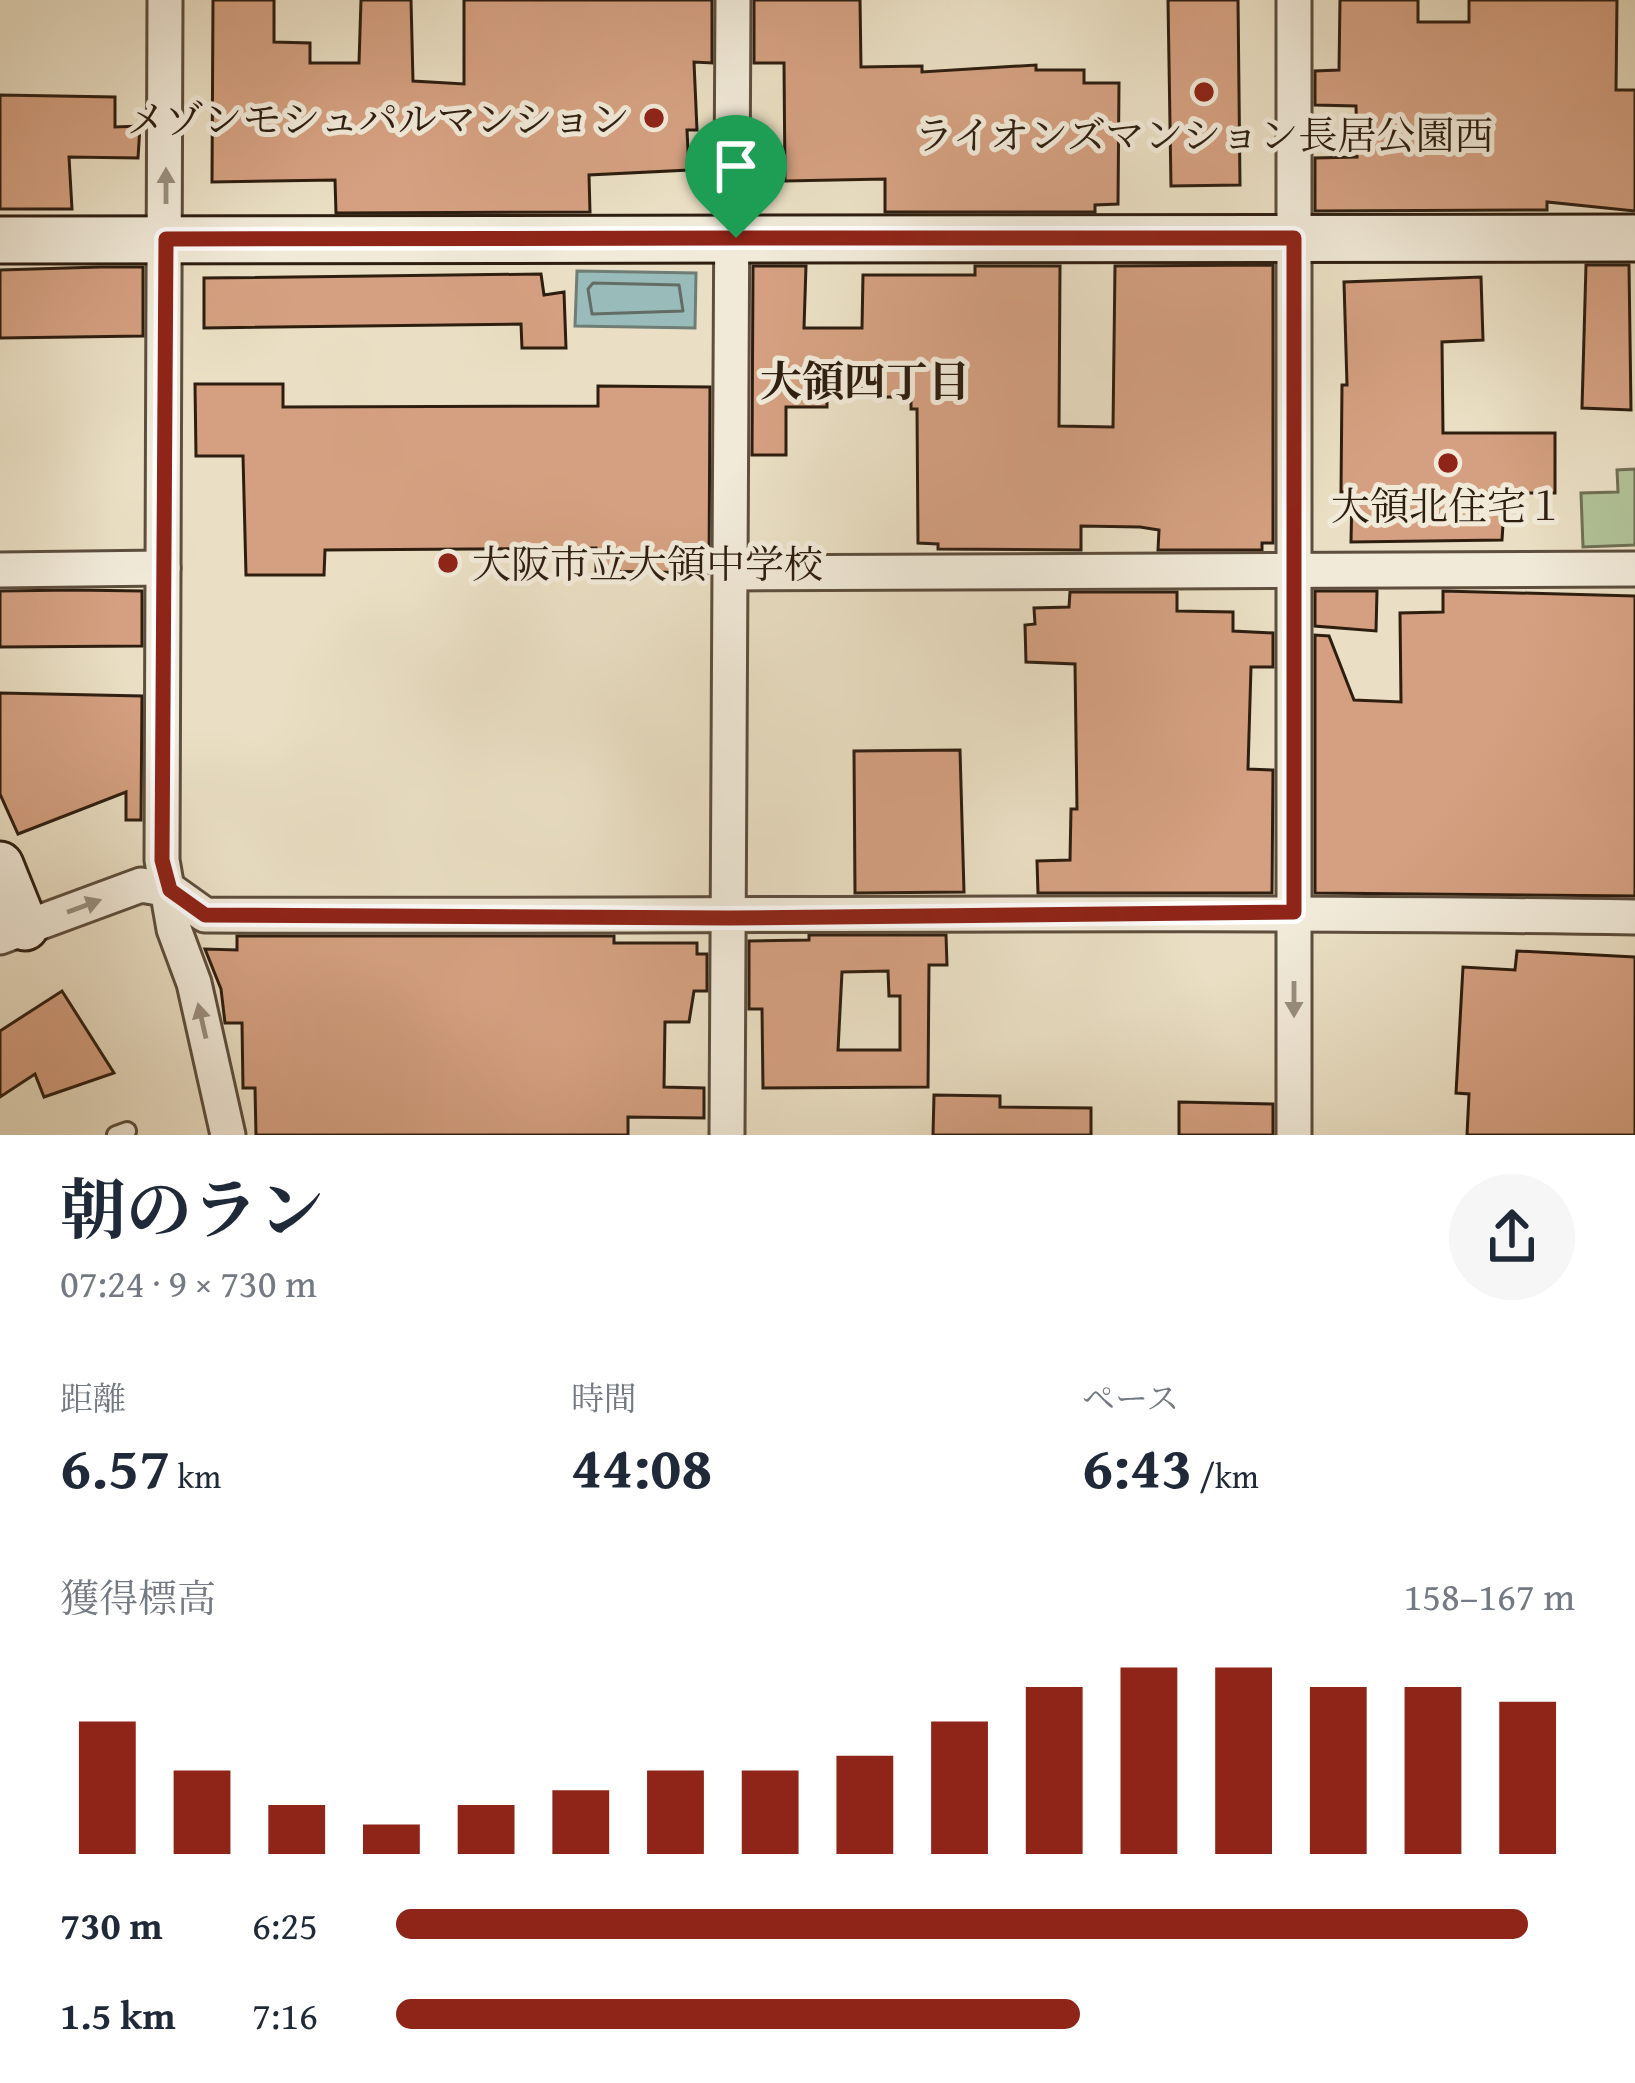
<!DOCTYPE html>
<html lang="ja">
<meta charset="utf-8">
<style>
:root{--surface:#fff;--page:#f6f6f7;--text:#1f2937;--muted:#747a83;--accent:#8f2418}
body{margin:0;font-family:"Gentium Book Plus","Noto Serif JP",serif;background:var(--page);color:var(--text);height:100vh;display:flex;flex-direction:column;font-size:45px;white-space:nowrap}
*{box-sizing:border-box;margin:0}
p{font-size:39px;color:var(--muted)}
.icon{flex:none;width:66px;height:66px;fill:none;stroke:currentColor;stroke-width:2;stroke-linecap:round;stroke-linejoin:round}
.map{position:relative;height:1135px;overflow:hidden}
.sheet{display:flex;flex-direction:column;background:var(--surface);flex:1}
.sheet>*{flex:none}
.pin{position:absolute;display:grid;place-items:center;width:102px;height:102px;color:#fff;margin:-123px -51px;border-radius:50% 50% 50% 0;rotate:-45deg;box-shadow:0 0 12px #0007}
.pin .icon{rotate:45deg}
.round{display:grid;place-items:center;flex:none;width:126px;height:126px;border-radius:63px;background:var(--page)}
.head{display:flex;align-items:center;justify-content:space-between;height:204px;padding:0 60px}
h1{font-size:66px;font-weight:700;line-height:90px}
.metrics{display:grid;grid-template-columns:repeat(3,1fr);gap:18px;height:204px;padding:12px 60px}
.metrics div{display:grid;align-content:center}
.metrics b{font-size:60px;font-weight:700}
.metrics small{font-size:33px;font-weight:400}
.metrics p{font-size:33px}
.chart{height:336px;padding:24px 60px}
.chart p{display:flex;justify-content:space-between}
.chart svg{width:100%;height:216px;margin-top:12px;stroke:var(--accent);stroke-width:6}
ul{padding:0 60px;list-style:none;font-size:39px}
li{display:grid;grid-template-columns:192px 144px 1fr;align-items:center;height:90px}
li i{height:30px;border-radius:15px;background:var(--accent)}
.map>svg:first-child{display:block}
.green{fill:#b2c398;stroke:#707054;stroke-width:3}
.water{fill:#99bcba;stroke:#6e7d76;stroke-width:3}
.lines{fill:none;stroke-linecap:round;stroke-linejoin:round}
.shore{stroke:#646d65;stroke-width:3}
.building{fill:#d4a081;stroke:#2e1e10;stroke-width:3;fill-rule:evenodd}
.lane-casing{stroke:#5d4e3d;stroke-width:22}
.street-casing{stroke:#5d4e3d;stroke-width:39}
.secondary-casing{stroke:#2e1e10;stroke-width:51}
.lane{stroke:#f1ead9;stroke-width:16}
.street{stroke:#f1ead9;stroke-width:33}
.secondary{stroke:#f1ead9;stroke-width:45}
.oneway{fill:#998e7f}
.route-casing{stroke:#fff;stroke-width:24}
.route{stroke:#8f2418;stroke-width:15}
.poi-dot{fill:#8f2418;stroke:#f1ead9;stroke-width:4.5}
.labels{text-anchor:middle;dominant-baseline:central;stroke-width:10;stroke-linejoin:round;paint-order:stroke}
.poi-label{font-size:39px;fill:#2e1e10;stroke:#f1ead9}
.neighbourhood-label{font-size:42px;font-weight:bold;fill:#2e1e10;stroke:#f1ead9}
</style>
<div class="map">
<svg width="1635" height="1135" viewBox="0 0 1635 1135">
<rect width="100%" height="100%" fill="#eadfc4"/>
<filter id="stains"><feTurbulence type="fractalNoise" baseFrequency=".00167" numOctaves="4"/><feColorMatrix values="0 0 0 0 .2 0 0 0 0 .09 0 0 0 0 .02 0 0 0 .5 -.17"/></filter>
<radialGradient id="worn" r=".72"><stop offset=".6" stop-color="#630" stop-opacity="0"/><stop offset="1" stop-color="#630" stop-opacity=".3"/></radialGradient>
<polygon class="green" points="1635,469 1635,545 1583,547 1581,493 1618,492 1617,470"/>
<polygon class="water" points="577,271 696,273 695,328 575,326"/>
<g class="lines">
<polygon class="shore" points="593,283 679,285 683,311 592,314 588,289"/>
</g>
<g class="building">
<polygon points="213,0 274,0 274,42 310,43 310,63 359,63 361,0 411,0 413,81 464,84 464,0 712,0 712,63 694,62 697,130 687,130 689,170 589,175 590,212 336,213 335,180 212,182"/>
<polygon points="754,0 860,0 861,67 922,66 922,72 1036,65 1036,70 1084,70 1084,83 1119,83 1118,204 1095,205 1095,212 885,212 885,179 785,181 784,63 754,63"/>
<polygon points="1168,0 1238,0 1240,185 1171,186"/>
<polygon points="1340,0 1418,0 1418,22 1469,22 1469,0 1617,0 1616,90 1635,90 1635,211 1547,202 1547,210 1315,211 1315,158 1357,157 1356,106 1315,105 1315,71 1339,70"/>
<polygon points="0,95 115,97 115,127 140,126 138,158 69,157 72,209 0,209"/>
<polygon points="1273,265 1273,543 1262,543 1262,550 1158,550 1159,530 1140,527 1081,526 1081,550 938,549 938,544 918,543 917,409 911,409 911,397 877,397 876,387 827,384 827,407 786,407 786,455 752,455 753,266 806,266 804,328 862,328 863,275 975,275 975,266 1060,266 1059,426 1113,427 1115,266"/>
<polygon points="1586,265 1629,265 1631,410 1582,408"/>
<polygon points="100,267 143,267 143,336 0,338 0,270"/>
<polygon points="541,274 544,295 564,292 566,348 522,348 521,324 204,328 204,278"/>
<polygon points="1481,277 1483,340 1442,342 1443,433 1555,433 1555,493 1505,493 1502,540 1351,542 1352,492 1341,492 1342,385 1347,385 1344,282"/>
<polygon points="195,384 283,384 283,407 598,406 598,386 710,387 709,573 596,571 596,548 325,550 324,575 246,575 243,456 196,456"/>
<polygon points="74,590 142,591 142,646 0,647 0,591"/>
<polygon points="1315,591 1377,591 1376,631 1315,626"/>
<polygon points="1443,591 1635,596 1635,896 1315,893 1315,635 1329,636 1354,700 1401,702 1400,613 1443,612"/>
<polygon points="1070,592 1177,592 1177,611 1233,612 1233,631 1273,633 1273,667 1251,667 1248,769 1273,770 1272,893 1038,893 1037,861 1070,860 1071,809 1077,809 1075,664 1026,662 1025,625 1035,624 1034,608 1069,607"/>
<polygon points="0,693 142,696 141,820 126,820 126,792 18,834 0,794"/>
<polygon points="960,750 964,892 855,893 854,751"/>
<path d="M 809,935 L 946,935 L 947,965 L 929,965 L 928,1087 L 763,1088 L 762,1009 L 749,1009 L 749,941 L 809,940 ZM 888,971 L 889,996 L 900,996 L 900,1050 L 838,1050 L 842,972 Z"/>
<polygon points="237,936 614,936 614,943 697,943 697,954 707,954 707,991 694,991 689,1022 665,1022 664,1087 704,1088 704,1118 628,1117 628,1135 256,1135 255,1088 243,1088 242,1023 225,1023 221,989 205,949 237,950"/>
<polygon points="1517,951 1635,957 1635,1135 1467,1135 1469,1094 1456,1093 1463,967 1515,970"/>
<polygon points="62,991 114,1073 44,1097 35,1074 0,1097 0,1031"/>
<polygon points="934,1095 1000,1096 1000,1107 1091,1108 1091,1135 933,1135"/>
<polygon points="1179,1102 1273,1104 1273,1135 1179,1135"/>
</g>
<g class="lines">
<defs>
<polyline id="lane" points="116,1135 127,1131"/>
<g id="street">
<polyline points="165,0 162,860 174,929 194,983 228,1135"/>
<polyline points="0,570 163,568"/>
<polyline points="732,573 1635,569"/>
<path d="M 0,937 L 141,885 L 170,890 L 205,915 C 682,917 1158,910 1635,917"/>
<polyline points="727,1135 733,0"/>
<polyline points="1294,1135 1294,0"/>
</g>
<g id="secondary">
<polyline points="0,240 1635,238"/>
<polyline points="0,865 25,927"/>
</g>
</defs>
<use href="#lane" class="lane-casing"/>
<use href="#street" class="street-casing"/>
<use href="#secondary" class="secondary-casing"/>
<use href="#lane" class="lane"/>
<use href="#street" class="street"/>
<use href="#secondary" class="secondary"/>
</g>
<defs><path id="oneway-solid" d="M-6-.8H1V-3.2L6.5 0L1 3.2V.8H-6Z" transform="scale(3)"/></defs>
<g class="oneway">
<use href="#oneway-solid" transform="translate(166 186) rotate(-90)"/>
<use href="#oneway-solid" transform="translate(84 906) rotate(-20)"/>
<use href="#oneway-solid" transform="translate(1294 999) rotate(90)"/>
<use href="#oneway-solid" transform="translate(202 1021) rotate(-103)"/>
</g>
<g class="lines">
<defs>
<polygon id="route" points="736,238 1294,238 1294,912 729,918 205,915 170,890 162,860 166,239"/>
</defs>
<use href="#route" class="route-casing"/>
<use href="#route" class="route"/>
</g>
<g class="poi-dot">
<circle cx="1204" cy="92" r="12"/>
<circle cx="654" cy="118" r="12"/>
<circle cx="1448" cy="463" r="12"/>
<circle cx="448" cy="563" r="12"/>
</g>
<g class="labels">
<g class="poi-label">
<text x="630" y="118" text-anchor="end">メゾンモシュパルマンション</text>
<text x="1204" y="134">ライオンズマンション長居公園西</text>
<text x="1448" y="505">大領北住宅１</text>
<text x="472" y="563" text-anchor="start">大阪市立大領中学校</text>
</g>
<g class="neighbourhood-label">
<text x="865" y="380">大領四丁目</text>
</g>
</g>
<rect width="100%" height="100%" filter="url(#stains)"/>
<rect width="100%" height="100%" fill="url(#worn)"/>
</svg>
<div class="pin" style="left:736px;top:238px;background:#1e9e55"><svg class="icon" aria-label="arrive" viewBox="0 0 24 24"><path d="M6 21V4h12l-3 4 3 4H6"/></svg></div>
</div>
<section class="sheet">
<div class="head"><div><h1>朝のラン</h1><p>07:24 · 9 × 730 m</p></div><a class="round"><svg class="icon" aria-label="share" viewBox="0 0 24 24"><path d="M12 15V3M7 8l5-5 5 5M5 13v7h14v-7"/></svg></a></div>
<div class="metrics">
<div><p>距離</p><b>6.57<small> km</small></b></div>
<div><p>時間</p><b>44:08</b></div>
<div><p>ペース</p><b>6:43<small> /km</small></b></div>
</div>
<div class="chart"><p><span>獲得標高</span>158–167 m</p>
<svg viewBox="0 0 160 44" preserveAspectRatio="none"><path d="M5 44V17M15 44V27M25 44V34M35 44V38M45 44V34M55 44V31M65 44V27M75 44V27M85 44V24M95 44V17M105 44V10M115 44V6M125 44V6M135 44V10M145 44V10M155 44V13"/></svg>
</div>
<ul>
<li><b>730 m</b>6:25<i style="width:96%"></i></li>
<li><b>1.5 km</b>7:16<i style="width:58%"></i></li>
</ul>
</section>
